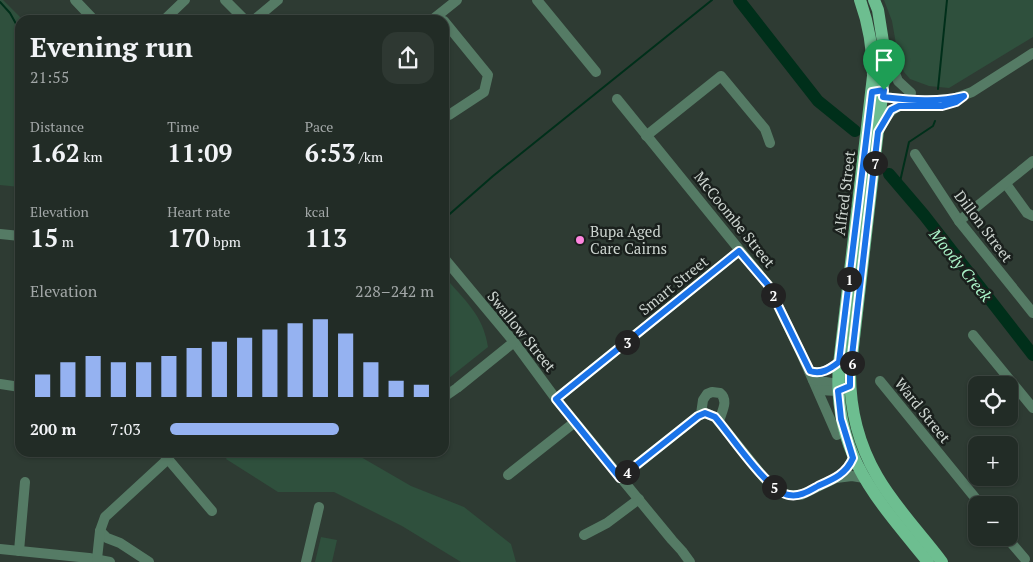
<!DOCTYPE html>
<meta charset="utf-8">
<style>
:root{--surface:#222c26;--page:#2e3832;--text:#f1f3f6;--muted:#a2a7a7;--line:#3f4843;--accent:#95b2f1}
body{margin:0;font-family:"PT Serif",serif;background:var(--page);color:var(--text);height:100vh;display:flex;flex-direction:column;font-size:19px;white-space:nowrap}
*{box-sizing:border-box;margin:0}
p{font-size:16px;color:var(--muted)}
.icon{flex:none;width:28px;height:28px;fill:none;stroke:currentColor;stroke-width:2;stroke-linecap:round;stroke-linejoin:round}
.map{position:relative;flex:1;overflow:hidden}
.drawer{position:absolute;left:15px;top:15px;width:434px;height:442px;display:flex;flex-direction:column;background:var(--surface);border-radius:15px;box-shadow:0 1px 4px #0004,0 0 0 1px var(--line)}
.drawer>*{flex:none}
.tools{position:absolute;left:968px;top:376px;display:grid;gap:10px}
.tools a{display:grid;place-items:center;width:50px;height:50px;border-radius:10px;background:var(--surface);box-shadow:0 1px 4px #0004,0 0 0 1px var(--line);font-size:25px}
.pin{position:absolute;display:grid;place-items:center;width:42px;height:42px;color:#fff;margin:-51px -21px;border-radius:50% 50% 50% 0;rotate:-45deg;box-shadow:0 0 5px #0007}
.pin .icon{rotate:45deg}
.km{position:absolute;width:25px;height:25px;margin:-12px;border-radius:50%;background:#222;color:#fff;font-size:14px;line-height:25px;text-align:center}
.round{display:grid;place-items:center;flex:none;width:52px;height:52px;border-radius:15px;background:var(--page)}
.summary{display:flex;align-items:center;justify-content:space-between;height:85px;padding:0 15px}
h1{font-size:28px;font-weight:700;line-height:38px}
.metrics{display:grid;grid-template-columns:repeat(3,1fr);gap:8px;height:85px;padding:5px 15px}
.metrics div{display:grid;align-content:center}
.metrics b{font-size:25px;font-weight:700}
.metrics small{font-size:14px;font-weight:400}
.metrics p{font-size:14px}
.chart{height:140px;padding:10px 15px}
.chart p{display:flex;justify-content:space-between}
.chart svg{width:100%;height:90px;margin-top:5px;stroke:var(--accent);stroke-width:6}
ul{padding:0 15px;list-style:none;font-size:16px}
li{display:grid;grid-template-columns:80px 60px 1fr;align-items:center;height:38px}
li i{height:12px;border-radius:6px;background:var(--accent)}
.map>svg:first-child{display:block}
.green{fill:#2f503d}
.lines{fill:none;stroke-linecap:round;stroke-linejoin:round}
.stream{stroke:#002f1a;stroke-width:2}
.river{stroke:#002f1a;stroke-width:12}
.minor{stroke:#557b65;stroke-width:10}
.major{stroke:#6dbe90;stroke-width:12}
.route-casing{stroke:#fff;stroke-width:10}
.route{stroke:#1a73e8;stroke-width:6}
.poi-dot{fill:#fe85df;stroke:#1a201d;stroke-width:2}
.labels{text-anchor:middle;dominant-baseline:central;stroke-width:5;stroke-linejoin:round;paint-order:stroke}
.street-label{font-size:15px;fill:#ccd4cf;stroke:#1a201d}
.poi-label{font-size:15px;fill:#ccd4cf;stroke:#1a201d;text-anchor:start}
.water-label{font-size:16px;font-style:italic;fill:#abf4c9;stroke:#1a201d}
</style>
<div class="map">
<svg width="1033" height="562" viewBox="0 0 1033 562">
<rect width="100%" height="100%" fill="#2e3b33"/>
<g class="green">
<polygon points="0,0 3,0 23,20 20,20 20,187 0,185"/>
<polygon points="884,0 1033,0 1033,37 949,88 929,86 910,79 904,72 899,61 892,21"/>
<path d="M 444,276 C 464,300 483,314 488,347 L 444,382 Z"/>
<polygon points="229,453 354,453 411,486 464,507 511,544 516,562 461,562 402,526 334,492 278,492 226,459"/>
<polygon points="321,537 337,540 332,562 315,562"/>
</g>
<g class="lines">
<g class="stream">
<polyline points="0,2 10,13 20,31"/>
<polyline points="938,89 947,0"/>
<polyline points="899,186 909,142 933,126 935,121"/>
<polyline points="444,219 493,176 712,0"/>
</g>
<g class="river">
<polyline points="739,0 818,101 855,131"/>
<polyline points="889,174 924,215 1033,355"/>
</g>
<g class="minor">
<polyline points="75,0 94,20"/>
<polyline points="225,0 245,20"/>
<polyline points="537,0 596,72"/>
<polyline points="164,20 185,0"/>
<polyline points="254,20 278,0"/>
<polyline points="432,20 457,0"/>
<polyline points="444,21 488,75 484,92 449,115"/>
<polyline points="888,55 898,81 911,93"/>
<polyline points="875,93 883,97 922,101 953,99 972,92 1033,53"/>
<polyline points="617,99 768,285 801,353 837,435"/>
<path d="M 879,131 C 887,116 891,104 911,105"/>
<polyline points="646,136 721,76 765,129 770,143"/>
<polyline points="915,154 959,221 1033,313"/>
<polyline points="1006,184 1027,213 1033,216"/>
<polyline points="959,221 1033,161"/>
<polyline points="0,234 20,236"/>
<polyline points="444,258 514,342 556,399 672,540 682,551 690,562"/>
<polyline points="973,335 1033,408"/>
<path d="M 809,371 C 821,375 830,369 839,363"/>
<polyline points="813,380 844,385"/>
<polyline points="880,381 981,505"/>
<polyline points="0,384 20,387"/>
<polyline points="818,390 838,391 845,388"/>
<polyline points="444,397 457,388 514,342"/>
<polyline points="556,399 739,251"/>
<path d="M 701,414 L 703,400 L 707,394 L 712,392 L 720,393 C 729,400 722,411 719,421"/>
<polyline points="162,452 212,511"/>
<polyline points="853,458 846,471 836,478 852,476 864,478"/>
<polyline points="508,475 575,422"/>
<polyline points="620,478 698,416 705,413 715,417 765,479 781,492 788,495 801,495 836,478"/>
<polyline points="100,531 107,538 120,543 149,562"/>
<polyline points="584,535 607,523 639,499"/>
<polyline points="1007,538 1025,559"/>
<polyline points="0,549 89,558 110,562"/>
<polyline points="19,551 25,482"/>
<polyline points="97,559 100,531 105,517 168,459"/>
<polyline points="306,562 319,507"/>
</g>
<g class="major">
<path d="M 860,0 C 869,25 873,49 873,76 L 839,364 C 832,453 876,498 928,562"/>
<path d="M 874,0 L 878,10 L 886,61 L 850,373 C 850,409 859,445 877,476 C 894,506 921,534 942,562"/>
</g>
</g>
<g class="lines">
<defs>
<path id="route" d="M 884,90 L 883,97 C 911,100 937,103 964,96 L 956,102 L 942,106 L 899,106 L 891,110 L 878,132 L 850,373 L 850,386 L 838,391 L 841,419 L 853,458 C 846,474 834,479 818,486 C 809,491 800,497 789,495 C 768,492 730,434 715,417 L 705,413 L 698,416 L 620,478 L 556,399 L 739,251 L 768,285 L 810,371 C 821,375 830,369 839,362 L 872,92 Z"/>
</defs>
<use href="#route" class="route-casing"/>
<use href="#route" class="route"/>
</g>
<circle class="poi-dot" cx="580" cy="240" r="5"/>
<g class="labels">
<g class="street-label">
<text transform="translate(844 193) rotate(-83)">Alfred Street</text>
<text transform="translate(735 219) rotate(51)">McCoombe Street</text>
<text transform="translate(984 226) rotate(53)">Dillon Street</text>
<text transform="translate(673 285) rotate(-39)">Smart Street</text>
<text transform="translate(522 331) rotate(51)">Swallow Street</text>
<text transform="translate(923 410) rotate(51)">Ward Street</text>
</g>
<g class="poi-label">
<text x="590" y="231">Bupa Aged<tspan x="590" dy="17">Care Cairns</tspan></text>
</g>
<g class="water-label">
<text transform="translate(961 265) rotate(51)">Moody Creek</text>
</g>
</g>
</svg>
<div class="tools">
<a><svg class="icon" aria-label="locate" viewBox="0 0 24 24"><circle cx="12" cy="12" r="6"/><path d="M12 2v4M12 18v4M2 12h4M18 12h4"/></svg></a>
<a>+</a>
<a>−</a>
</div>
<div class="pin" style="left:884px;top:90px;background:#1e9e55"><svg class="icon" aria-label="arrive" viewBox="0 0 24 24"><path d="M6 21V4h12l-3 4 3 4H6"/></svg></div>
<b class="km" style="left:849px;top:279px">1</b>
<b class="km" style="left:773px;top:295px">2</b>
<b class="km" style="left:627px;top:342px">3</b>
<b class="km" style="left:627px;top:472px">4</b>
<b class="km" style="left:774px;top:487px">5</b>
<b class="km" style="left:852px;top:363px">6</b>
<b class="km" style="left:875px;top:163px">7</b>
<section class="drawer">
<div class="summary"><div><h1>Evening run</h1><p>21:55</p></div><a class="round"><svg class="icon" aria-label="share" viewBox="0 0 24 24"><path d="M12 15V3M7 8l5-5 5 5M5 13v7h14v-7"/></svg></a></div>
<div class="metrics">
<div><p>Distance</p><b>1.62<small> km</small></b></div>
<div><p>Time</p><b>11:09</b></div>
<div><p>Pace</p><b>6:53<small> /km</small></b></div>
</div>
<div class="metrics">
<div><p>Elevation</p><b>15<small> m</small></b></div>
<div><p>Heart rate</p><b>170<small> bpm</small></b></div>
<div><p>kcal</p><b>113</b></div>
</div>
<div class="chart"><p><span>Elevation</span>228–242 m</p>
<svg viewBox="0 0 160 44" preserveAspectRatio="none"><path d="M5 44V33M15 44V27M25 44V24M35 44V27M45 44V27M55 44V24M65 44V20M75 44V17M85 44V15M95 44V11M105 44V8M115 44V6M125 44V13M135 44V27M145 44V36M155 44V38"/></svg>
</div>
<ul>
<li><b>200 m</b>7:03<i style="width:64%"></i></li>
</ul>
</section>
</div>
